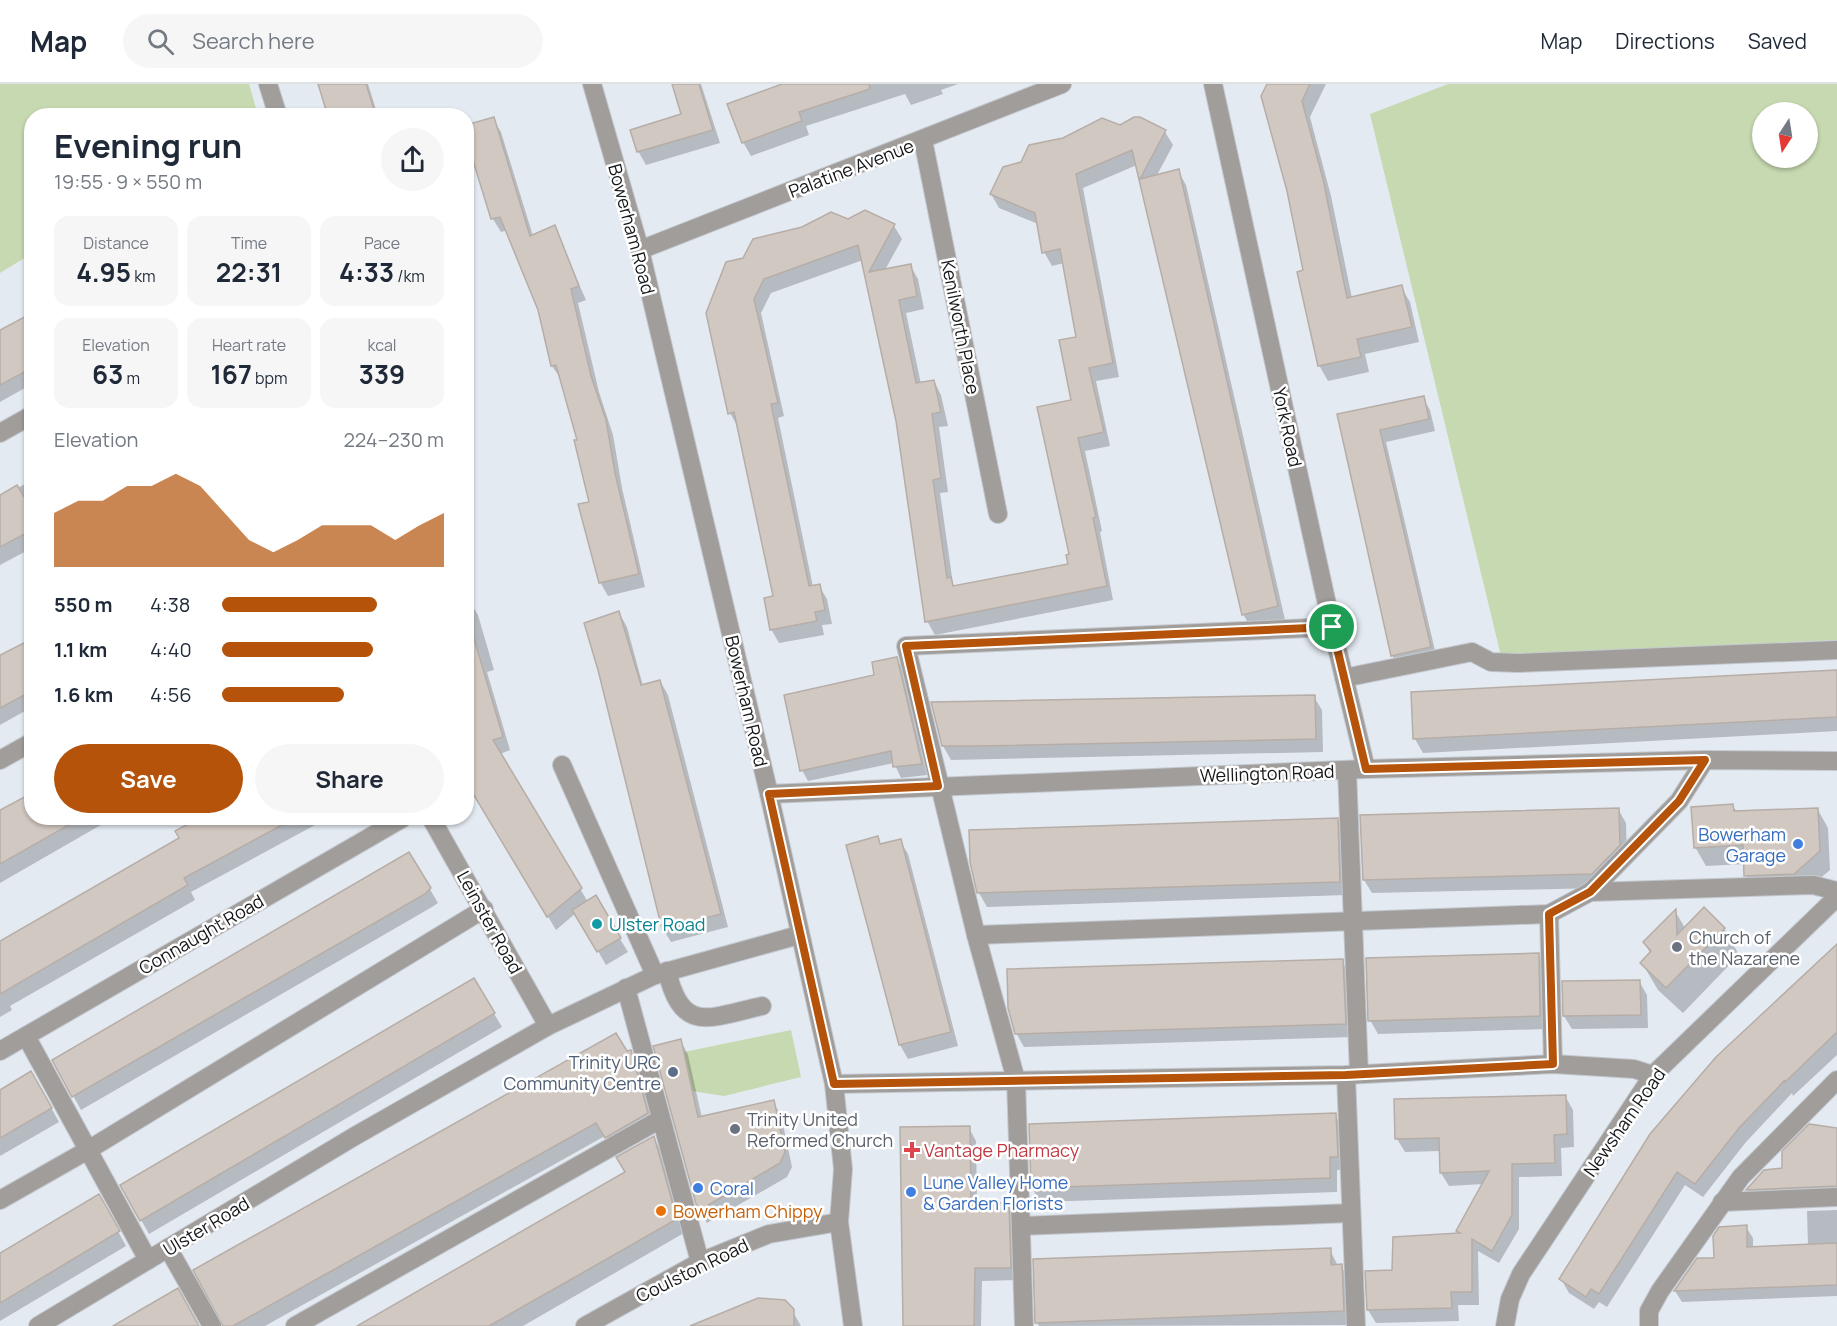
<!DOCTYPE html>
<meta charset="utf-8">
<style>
:root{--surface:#fff;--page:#f6f6f7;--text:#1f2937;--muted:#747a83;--line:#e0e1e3;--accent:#b45309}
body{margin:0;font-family:Manrope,sans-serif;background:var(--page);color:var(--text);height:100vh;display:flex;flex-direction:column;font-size:22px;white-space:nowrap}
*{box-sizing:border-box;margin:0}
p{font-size:20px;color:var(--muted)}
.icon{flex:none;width:33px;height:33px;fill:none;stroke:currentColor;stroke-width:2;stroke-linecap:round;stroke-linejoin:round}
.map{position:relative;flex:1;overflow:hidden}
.side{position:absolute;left:24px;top:24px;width:450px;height:717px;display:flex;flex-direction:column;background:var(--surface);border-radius:24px;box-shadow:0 2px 4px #0004}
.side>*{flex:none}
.needle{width:39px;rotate:192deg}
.buttons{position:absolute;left:1752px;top:18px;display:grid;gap:12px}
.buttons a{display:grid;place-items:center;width:66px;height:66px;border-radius:50%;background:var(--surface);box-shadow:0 2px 4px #0004;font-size:30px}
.pin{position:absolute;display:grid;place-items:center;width:51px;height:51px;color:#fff;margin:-26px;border:3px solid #fff;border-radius:50%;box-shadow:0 2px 6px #0007}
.round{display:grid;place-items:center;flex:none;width:63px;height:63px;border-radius:32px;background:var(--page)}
.headline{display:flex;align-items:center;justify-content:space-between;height:102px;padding:0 30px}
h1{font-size:33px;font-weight:700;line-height:45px}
.figures{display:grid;grid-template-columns:repeat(3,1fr);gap:9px;height:102px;padding:6px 30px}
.figures div{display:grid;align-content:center;border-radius:15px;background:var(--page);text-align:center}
.figures b{font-size:26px;font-weight:700}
.figures small{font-size:16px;font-weight:400}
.figures p{font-size:16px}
.chart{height:168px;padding:12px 30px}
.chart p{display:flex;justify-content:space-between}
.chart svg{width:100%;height:108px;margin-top:6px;fill:var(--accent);opacity:.7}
.primary-button{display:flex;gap:12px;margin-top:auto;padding:12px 30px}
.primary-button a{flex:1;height:69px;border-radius:36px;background:var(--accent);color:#fff;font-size:24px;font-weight:700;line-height:69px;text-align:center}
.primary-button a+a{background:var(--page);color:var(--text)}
ul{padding:0 30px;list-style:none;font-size:20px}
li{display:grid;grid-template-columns:96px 72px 1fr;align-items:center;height:45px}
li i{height:15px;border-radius:8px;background:var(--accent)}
header{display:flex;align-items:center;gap:36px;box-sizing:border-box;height:84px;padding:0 30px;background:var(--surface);border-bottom:2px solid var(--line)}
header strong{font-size:28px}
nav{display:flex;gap:33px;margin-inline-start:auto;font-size:21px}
.search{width:420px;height:54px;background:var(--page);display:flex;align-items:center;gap:15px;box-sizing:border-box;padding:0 21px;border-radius:33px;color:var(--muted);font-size:22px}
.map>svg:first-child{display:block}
.green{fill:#c6d9b0;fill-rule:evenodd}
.shadow{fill:#0003}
.building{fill:#d2c8c2;stroke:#b6ada7;stroke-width:1.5}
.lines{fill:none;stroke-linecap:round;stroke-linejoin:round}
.minor-casing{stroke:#c3c8cf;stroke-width:20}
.minor{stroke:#a09d9a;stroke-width:18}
.route-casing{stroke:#fff;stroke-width:12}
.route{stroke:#b45309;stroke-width:8}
.shop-dot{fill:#3f7fe0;stroke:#fff;stroke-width:2}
.culture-dot{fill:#0f9aa8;stroke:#fff;stroke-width:2}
.worship-dot{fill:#6b7280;stroke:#fff;stroke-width:2}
.service-dot{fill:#5c6f8a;stroke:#fff;stroke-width:2}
.health-dot{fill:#e0444e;stroke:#fff;stroke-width:2}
.food-dot{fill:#e8710a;stroke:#fff;stroke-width:2}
.labels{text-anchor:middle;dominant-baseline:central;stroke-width:5;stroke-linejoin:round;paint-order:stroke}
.street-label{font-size:18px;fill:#141619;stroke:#fff}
.shop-label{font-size:18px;fill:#366cbe;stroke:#fff;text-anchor:start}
.culture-label{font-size:18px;fill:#0d838f;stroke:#fff;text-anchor:start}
.worship-label{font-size:18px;fill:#5b616d;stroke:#fff;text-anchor:start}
.service-label{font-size:18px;fill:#4e5e75;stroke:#fff;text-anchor:end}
.health-label{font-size:18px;fill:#be3a42;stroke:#fff;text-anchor:start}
.food-label{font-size:18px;fill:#c56008;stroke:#fff;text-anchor:start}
</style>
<header>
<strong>Map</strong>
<div class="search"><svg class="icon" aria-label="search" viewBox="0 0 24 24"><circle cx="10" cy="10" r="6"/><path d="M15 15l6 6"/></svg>Search here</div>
<nav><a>Map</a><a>Directions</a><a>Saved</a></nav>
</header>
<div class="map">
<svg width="1837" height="1242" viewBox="0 0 1837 1242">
<rect width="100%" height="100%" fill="#e4eaf2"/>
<g class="green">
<polygon points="0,0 249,0 258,31 32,32 31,170 0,189"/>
<path d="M 1448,0 L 1837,0 L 1837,556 L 1501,572 L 1370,30 ZM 1762,28 L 1808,28 L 1808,74 L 1762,74 Z"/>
<polygon points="791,946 801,993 724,1012 692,1007 684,968"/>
</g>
<g class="shadow">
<polygon points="318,0 368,0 378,32 327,32"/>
<polygon points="674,0 701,0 720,59 646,81 638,67 683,31"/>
<polygon points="787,0 958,0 941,6 943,10 911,21 905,10 806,42 809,51 751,72 743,58"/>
<polygon points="1269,0 1326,0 1310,33 1331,112 1352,214 1401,203 1410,218 1419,258 1365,270 1369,288 1328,297 1319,281 1305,188"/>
<polygon points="493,35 501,48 533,152 554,143 586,216 578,219 599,308 613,351 622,404 645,503 608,512 600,498 591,419 579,357 561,295 552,282 539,225 507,146 501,148 493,135 466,49"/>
<polygon points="1140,35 1165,48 1173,61 1156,93 1178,87 1186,101 1285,536 1251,544 1243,530 1137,81 1083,104 1119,293 1096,297 1110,362 1085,367 1102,447 1100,448 1113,516 935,551 927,537 897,337 863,176 771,209 761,229 784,332 778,334 813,503 819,502 827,515 832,540 822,541 824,551 779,559 771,545 775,514 738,343 730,329 744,176 865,128 894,142 902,155 885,186 910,181 918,195 924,225 906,229 921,300 934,297 941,311 948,342 939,343 948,408 940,409 953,500 955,503 1070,481 1073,317 1078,254 1064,179 1052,182 1044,168 1038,140 999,124 991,110 1022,79"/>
<polygon points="32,231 32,300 0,318 0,248"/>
<polygon points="1423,314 1430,326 1435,347 1386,358 1437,575 1399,584 1392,571 1339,331"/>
<polygon points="32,396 32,464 0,481 0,414"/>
<polygon points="470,518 478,531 494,586 487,588 510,666 500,670 588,818 595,814 628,868 606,881 576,829 556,846 466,696 466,519"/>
<polygon points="619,529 627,543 643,602 660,597 668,611 728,843 671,858 663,845"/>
<polygon points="32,555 32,623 0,641 0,572"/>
<polygon points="896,574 903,585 927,691 901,694 894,679 808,697 802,686 876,592"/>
<polygon points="1837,588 1837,647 1423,669 1415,655 1413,609"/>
<polygon points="1314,613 1322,626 1323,668 951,676 943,662"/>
<polygon points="1732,721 1737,728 1818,726 1828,744 1830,786 1804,808 1756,810 1746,791 1745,780 1706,782 1695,763"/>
<polygon points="1618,725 1626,739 1627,776 1600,804 1372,809 1364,796"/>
<polygon points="0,729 32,734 113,734 0,799"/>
<polygon points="203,734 311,734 315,741 191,808 195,816 10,922 12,926 0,933 0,858 181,754 177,748"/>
<polygon points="1337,735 1345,749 1347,811 987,823 979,809"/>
<polygon points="877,754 881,761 900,757 908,770 958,962 908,975 900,961 848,762"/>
<polygon points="409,770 438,819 432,823 81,1026 54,977"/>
<polygon points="1675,827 1685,844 1724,844 1739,871 1683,929 1658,906 1642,879 1651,870 1644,859"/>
<polygon points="1837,863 1837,971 1793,1012 1792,1009 1746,1058 1703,1113 1685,1101 1607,1223 1599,1218 1594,1225 1569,1209 1561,1195"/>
<polygon points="1538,871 1546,884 1547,945 1378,950 1370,936"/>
<polygon points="1342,877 1350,890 1353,953 1024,963 1016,949"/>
<polygon points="474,896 502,943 149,1150 122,1102"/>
<polygon points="1639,897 1647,911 1648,944 1572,945 1564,932"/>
<polygon points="681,957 688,971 702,1034 773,1018 781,1031 792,1083 787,1093 707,1139 699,1126"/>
<polygon points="630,968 638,982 655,1043 614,1067 605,1052 265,1242 223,1242 223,1236"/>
<polygon points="32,989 59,1038 0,1072 0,1008"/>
<polygon points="1565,1012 1573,1026 1574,1063 1561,1064 1562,1092 1519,1093 1519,1145 1499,1179 1478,1167 1479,1221 1458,1221 1459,1237 1376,1239 1368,1226 1393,1187 1460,1150 1458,1147 1483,1100 1449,1102 1441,1089 1441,1067 1405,1068 1397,1055"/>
<polygon points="1335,1031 1343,1044 1345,1086 1337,1086 1337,1108 1040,1118 1032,1104"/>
<polygon points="969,1044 976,1057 977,1121 1008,1121 1015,1134 1018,1196 982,1197 981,1242 904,1242"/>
<polygon points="1837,1046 1837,1113 1754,1117 1748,1106 1783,1085"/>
<polygon points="654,1054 661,1067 684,1149 523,1242 363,1242 627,1089"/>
<polygon points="99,1112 126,1162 0,1237 0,1171"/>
<polygon points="1837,1126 1837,1212 1682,1218 1675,1207 1698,1176 1716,1175 1746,1143 1753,1154 1753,1164 1808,1162 1807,1127"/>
<polygon points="1330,1166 1338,1182 1341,1182 1349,1195 1351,1241 1039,1242 1037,1239"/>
<polygon points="758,1215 792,1226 801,1242 690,1242"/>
</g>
<g class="building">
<polygon points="318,0 366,0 376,32 328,32"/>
<polygon points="672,0 699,0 713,46 637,68 630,46 681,30"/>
<polygon points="782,0 869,0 870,5 799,28 802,37 742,59 727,20"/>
<polygon points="1267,0 1310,0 1302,17 1323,95 1347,214 1402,201 1412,243 1357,255 1361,273 1318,282 1297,188 1303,186 1287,107 1261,12"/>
<polygon points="494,33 530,152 555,141 579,202 571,205 591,292 606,336 615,389 639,490 599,499 578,420 589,418 574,356 577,356 556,281 551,282 538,226 500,133 491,135 466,54 466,41"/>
<polygon points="1134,33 1140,33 1166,46 1140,95 1179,85 1278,522 1242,531 1132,66 1076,90 1113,279 1089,284 1104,348 1078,354 1096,433 1093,434 1107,502 925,538 896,337 858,161 764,195 754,215 778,319 771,320 809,502 820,500 825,526 815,528 817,537 770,546 764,514 773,512 734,328 728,330 706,229 726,178 743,174 753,155 802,143 831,128 848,135 865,126 895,140 869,188 911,180 917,212 899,216 916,299 934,296 941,328 932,330 941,394 933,396 947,494 951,493 953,502 1068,480 1066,471 1069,470 1037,323 1071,316 1059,256 1076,253 1060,165 1042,169 1035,129 990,110 1003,83 1021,78 1029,61 1063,54 1102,34 1120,41"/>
<polygon points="32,229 32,284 0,301 0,246"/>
<polygon points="1424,312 1429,335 1380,346 1431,563 1391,572 1337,330"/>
<polygon points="17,401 32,426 32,446 0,463 0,411"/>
<polygon points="619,527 641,601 660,596 721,830 662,845 598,586 584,539"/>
<polygon points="473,551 503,653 493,656 582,804 547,833 466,698 466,552"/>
<polygon points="32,555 32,607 0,624 0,571"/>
<polygon points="897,573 922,680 893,683 891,667 800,687 784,611 874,591 872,578"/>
<polygon points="1837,586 1837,633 1413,655 1411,608"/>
<polygon points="1315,611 1316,655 977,662 942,662 931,618"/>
<polygon points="32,709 32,734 81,734 0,780 0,726"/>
<polygon points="1733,720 1734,727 1818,724 1820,767 1794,790 1744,792 1743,761 1694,764 1691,723"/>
<polygon points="1619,724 1620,761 1592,790 1363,796 1360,731"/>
<polygon points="199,734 295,734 184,794 188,801 0,910 0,857 179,754 175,747"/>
<polygon points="1338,734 1340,798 977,809 970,778 969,746"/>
<polygon points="878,752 880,760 901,755 951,948 899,961 846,761"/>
<polygon points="409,768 431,804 425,810 72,1013 52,976"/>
<polygon points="596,811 621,854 597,868 572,826"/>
<polygon points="1704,823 1725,844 1666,904 1640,879 1651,867 1643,858 1676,825 1677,851"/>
<polygon points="1837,860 1837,948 1784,999 1785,996 1739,1044 1695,1100 1677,1088 1599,1210 1591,1205 1586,1213 1559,1195 1650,1050 1716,973"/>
<polygon points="1539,869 1540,932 1368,937 1366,874"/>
<polygon points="1343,875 1346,940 1015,950 1008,924 1007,885"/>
<polygon points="474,894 495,929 140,1137 120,1101"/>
<polygon points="1640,896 1641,931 1563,932 1562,897"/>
<polygon points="616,949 627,967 631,966 648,1029 605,1054 596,1039 233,1242 223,1242 193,1186"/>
<polygon points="681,955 698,1033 774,1016 785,1068 780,1079 698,1127 653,962"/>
<polygon points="31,987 52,1024 0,1054 0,1006"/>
<polygon points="1566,1011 1567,1050 1554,1051 1555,1079 1512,1080 1512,1131 1492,1167 1472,1155 1472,1208 1451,1208 1452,1224 1367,1226 1365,1187 1392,1186 1393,1153 1460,1149 1456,1147 1489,1087 1440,1089 1439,1054 1395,1055 1394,1015"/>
<polygon points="1336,1029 1338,1073 1330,1073 1330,1094 1031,1104 1029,1040"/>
<polygon points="1809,1040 1837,1044 1837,1102 1746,1106 1764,1086 1782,1084 1782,1067"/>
<polygon points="970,1042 971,1119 1009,1119 1011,1184 975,1184 974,1242 903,1242 900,1043"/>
<polygon points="654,1052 677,1135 489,1242 357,1242 625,1088 616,1073"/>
<polygon points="99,1110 120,1147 0,1219 0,1169"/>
<polygon points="1747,1141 1747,1163 1837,1159 1837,1201 1674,1207 1697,1174 1714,1174 1713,1152 1719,1143"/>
<polygon points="1331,1164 1331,1181 1342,1180 1344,1227 1035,1239 1033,1175"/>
<polygon points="178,1204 199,1242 113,1242 142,1225"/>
<polygon points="758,1214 785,1216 794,1225 794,1242 690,1242"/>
</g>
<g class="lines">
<defs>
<g id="minor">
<polyline points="268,0 278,32"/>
<polyline points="592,0 640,166 769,710 834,1000 843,1085 839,1138 853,1242"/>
<polyline points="1213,0 1332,543 1366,685"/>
<polyline points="923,56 998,430"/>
<polyline points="640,166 1062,0"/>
<polyline points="0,349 32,331"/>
<polyline points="1344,594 1472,568 1491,578 1518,579 1837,566"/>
<polyline points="0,676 32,658"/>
<polyline points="562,681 655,891"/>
<polyline points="1347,686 1359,990"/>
<polyline points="769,710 1366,685 1705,676 1837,677"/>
<polyline points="431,734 548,942"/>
<polyline points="1590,808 1679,717 1705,676"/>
<polyline points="1549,830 1553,980"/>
<polyline points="976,851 1549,830 1590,808 1813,801 1837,807"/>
<path d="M 667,887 C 682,952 711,933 762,922"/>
<polyline points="626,904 700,1178"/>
<polyline points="26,952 148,1176"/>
<polyline points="0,967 403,734"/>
<polyline points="1346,991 1356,1242"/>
<polyline points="834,1000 1346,991 1553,980 1634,985 1653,991"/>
<polyline points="0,1116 88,1066 484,825"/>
<polyline points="1722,1118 1837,1113"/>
<polyline points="1021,1142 1351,1129"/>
<polyline points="168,1164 212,1242"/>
<polyline points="38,1242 355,1052 548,942 655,891 799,851"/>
<polyline points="295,1242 659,1036"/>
<polyline points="585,1242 700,1178 769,1150 839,1138"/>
<polyline points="1024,1242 1016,996 976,851 906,562 1332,543"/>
<polyline points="1505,1242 1510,1215 1521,1190 1653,991 1837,813"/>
<polyline points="1649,1242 1649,1227 1660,1207 1741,1093 1837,996"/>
</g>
</defs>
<use href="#minor" class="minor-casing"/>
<use href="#minor" class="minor"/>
</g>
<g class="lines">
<defs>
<polygon id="route" points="1332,543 1366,685 1705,676 1679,717 1590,808 1549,830 1553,980 1346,991 834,1000 769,710 938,702 906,562"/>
</defs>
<use href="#route" class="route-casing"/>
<use href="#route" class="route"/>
</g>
<g class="shop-dot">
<circle cx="1798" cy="760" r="6"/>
<circle cx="698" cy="1104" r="6"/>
<circle cx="911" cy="1108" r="6"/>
</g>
<circle class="culture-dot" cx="597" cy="840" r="6"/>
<g class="worship-dot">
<circle cx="1677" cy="863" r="6"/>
<circle cx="735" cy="1045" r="6"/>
</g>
<circle class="service-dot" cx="673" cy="988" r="6"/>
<path class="health-dot" d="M909 1057h6v6h6v6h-6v6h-6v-6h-6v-6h6z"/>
<circle class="food-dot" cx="661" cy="1127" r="6"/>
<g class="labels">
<g class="street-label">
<text transform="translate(851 84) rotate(-21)">Palatine Avenue</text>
<text transform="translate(632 145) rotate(75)">Bowerham Road</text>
<text transform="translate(961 243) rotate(79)">Kenilworth Place</text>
<text transform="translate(1288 343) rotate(78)">York Road</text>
<text transform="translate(747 617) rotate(77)">Bowerham Road</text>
<text transform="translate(1267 689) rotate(-2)">Wellington Road</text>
<text transform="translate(490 838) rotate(61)">Leinster Road</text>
<text transform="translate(201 850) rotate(-30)">Connaught Road</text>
<text transform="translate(1624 1038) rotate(-55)">Newsham Road</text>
<text transform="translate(206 1142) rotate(-31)">Ulster Road</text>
<text transform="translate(692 1186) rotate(-26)">Coulston Road</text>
</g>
<g class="shop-label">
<text x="1786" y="750" text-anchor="end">Bowerham<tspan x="1786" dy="21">Garage</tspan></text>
<text x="923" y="1098">Lune Valley Home<tspan x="923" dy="21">&amp; Garden Florists</tspan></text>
<text x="710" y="1104">Coral</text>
</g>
<g class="culture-label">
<text x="609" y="840">Ulster Road</text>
</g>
<g class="worship-label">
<text x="1689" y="853">Church of<tspan x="1689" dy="21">the Nazarene</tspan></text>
<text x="747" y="1035">Trinity United<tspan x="747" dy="21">Reformed Church</tspan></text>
</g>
<g class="service-label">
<text x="661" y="978">Trinity URC<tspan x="661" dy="21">Community Centre</tspan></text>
</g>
<g class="health-label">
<text x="924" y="1066">Vantage Pharmacy</text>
</g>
<g class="food-label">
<text x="673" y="1127">Bowerham Chippy</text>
</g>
</g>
</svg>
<div class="buttons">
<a><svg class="needle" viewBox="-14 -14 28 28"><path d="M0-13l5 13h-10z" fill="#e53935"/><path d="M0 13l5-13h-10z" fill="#747a83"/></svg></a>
</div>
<div class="pin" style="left:1332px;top:543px;background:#1e9e55"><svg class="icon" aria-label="arrive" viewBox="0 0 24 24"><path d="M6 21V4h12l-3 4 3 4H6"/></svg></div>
<section class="side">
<div class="headline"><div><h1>Evening run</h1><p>19:55 · 9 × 550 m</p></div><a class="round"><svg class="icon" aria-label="share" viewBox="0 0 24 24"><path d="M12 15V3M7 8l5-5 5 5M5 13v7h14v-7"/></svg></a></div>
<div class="figures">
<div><p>Distance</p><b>4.95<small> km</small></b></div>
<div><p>Time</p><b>22:31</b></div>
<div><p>Pace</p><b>4:33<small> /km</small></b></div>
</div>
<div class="figures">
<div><p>Elevation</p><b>63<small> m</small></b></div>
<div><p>Heart rate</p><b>167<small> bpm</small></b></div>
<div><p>kcal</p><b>339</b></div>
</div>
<div class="chart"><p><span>Elevation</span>224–230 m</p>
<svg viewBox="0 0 160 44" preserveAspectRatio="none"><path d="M0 44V22L10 17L20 17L30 11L40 11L50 6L60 11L70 22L80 33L90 38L100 33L110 27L120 27L130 27L140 33L150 27L160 22V44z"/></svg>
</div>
<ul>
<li><b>550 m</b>4:38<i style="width:70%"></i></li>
<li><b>1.1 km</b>4:40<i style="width:68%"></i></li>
<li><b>1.6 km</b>4:56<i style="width:55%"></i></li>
</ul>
<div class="primary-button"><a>Save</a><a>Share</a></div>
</section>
</div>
